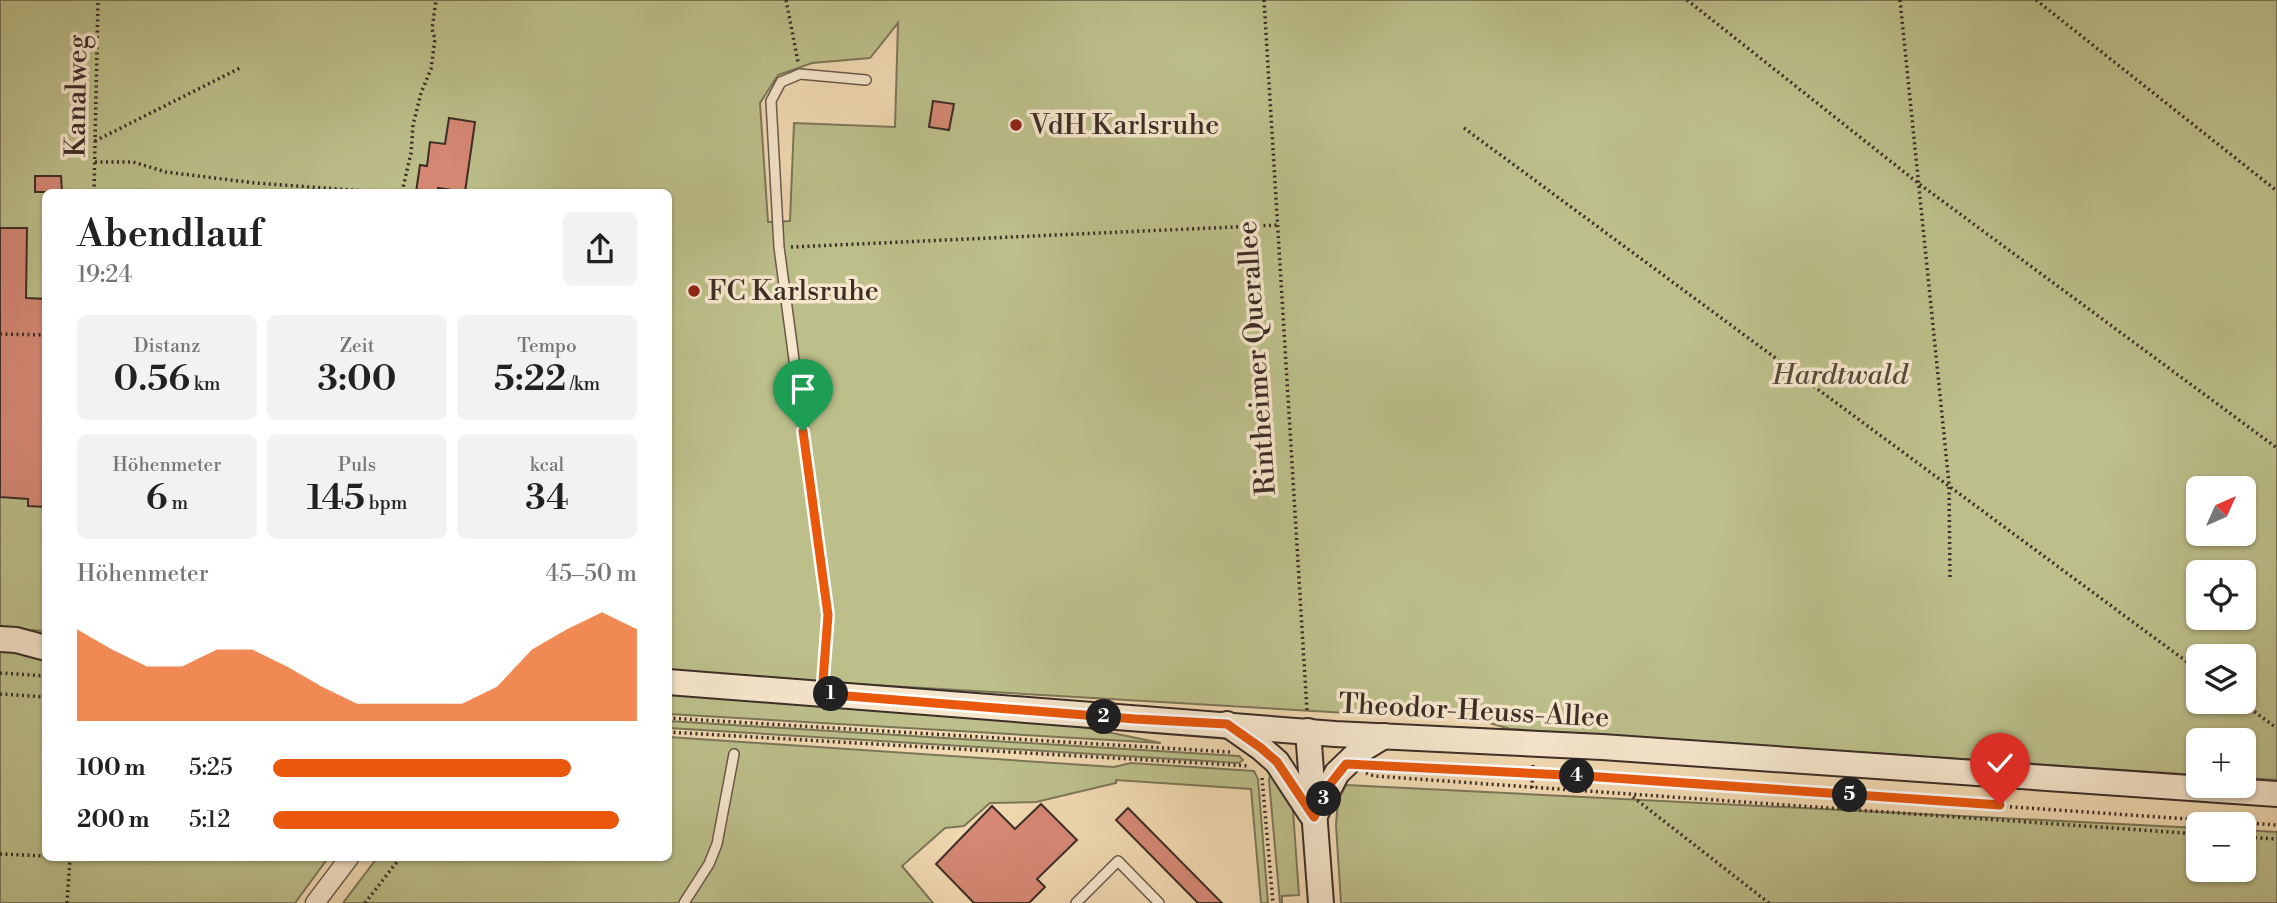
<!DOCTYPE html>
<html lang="de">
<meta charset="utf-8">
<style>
:root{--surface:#fff;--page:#f2f2f2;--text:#222;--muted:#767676;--accent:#ea580c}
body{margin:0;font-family:"Libre Bodoni",serif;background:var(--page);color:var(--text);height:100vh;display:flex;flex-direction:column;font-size:26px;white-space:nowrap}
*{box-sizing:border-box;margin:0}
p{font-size:23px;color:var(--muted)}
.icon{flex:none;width:38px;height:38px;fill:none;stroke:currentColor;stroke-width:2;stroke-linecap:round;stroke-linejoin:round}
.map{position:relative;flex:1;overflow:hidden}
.details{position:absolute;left:42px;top:189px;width:630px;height:672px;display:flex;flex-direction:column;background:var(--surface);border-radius:10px;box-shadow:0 2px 5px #0004}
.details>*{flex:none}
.needle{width:46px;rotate:45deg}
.tools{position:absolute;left:2186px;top:476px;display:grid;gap:14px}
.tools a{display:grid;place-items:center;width:70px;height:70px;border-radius:10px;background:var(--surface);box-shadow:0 2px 5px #0004;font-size:35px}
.pin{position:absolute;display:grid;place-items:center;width:60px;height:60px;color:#fff;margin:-72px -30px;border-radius:50% 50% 50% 0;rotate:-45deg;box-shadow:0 0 7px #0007}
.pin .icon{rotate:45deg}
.km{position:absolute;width:35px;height:35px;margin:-18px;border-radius:50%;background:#222;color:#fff;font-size:19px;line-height:35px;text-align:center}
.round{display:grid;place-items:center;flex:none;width:74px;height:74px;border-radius:10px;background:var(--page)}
.summary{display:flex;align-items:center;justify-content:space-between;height:119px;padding:0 35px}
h1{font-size:38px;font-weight:600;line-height:52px}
.stats{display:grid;grid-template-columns:repeat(3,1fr);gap:10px;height:119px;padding:7px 35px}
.stats div{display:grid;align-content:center;border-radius:10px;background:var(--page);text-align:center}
.stats b{font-size:35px;font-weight:600}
.stats small{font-size:19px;font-weight:400}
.stats p{font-size:19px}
.chart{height:196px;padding:14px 35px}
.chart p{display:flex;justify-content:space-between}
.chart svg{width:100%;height:126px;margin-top:7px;fill:var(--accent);opacity:.7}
ul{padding:0 35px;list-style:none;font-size:23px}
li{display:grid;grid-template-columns:112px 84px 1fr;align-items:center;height:52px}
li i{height:18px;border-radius:9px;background:var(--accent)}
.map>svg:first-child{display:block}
.green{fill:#bcbf8a;stroke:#7c7658;stroke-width:2;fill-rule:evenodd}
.building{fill:#d68875;stroke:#3c2d27;stroke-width:2}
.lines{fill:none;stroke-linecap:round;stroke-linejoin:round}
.lane-casing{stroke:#69584a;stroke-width:12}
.street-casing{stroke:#69584a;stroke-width:21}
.secondary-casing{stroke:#3c2d27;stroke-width:28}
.path{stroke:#3c2d27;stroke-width:3.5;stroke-dasharray:2 3.5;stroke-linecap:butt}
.lane{stroke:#f6e6cc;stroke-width:9}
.street{stroke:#f6e6cc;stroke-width:18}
.secondary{stroke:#f6e6cc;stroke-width:24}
.route-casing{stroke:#fff;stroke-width:14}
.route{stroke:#ea580c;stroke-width:9}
.poi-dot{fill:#8f2418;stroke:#f6e6cc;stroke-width:2.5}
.labels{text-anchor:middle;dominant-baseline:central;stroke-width:7;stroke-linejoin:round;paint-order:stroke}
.street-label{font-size:28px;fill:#3c2d27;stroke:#f6e6cc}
.poi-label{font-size:28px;fill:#3c2d27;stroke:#f6e6cc;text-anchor:start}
.park-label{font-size:28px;font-style:italic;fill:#564a3b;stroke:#f6e6cc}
</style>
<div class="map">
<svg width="2277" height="903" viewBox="0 0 2277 903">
<rect width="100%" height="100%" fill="#f1d9b1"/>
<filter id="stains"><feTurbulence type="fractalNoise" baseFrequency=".00286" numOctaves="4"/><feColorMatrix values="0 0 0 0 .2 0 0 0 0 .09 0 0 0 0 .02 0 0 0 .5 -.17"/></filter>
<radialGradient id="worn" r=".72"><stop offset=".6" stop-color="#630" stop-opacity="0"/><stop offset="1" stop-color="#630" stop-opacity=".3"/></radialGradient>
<g class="green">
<path d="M 0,0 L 2277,0 L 2277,780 L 2244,778 L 2244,740 L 2198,740 L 2198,775 L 1510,729 L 1469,717 L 1461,717 L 1461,711 L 1412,708 L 1382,715 L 669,673 L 668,192 L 46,192 L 45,631 L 0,628 ZM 898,23 L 895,127 L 794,123 L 790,221 L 768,222 L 760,103 L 778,75 L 812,63 L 870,58 ZM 2198,488 L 2244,488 L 2244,534 L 2198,534 ZM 2198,572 L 2244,572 L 2244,618 L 2198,618 ZM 2198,656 L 2244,656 L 2244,702 L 2198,702 Z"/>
<polygon points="0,650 45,653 46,858 328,858 295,903 0,903"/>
<polygon points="668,693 1068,724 1161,743 669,714"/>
<polygon points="668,721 1239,756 1243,760 1239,763 669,728"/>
<polygon points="669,737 1114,767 1131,763 1254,771 1258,779 1268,903 1261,903 1251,789 1116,780 1116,783 1036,802 990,803 964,826 945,828 902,866 933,903 343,903 377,858 668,858"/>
<polygon points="1271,773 1291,801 1293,811 1299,895 1282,896 1282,903 1280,903 1269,780"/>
<polygon points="1346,785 2198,828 2198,870 2244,870 2244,830 2277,832 2277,903 1341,903 1336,825 1338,800"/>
</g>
<g class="building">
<polygon points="933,101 954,104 949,130 929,127"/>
<polygon points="449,118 475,122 465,192 438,188 438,192 416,192 420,165 427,166 430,142 445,144"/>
<polygon points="35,176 61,176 62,192 35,192"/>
<polygon points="0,228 27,228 26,298 46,299 46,507 28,506 28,499 0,497"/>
<polygon points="1041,804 1077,840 1037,879 1045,887 1029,903 974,903 936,864 992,806 1015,829"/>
<polygon points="1128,808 1222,903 1198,903 1116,820"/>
</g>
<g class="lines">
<defs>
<g id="lane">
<polyline points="822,691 828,615 779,247 771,101 781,82 800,74 866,80"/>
<polyline points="684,903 709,864 717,844 734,754"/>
<polyline points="1076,903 1118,861 1159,903"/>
</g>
<polyline id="street" points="315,903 349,858"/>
<g id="secondary">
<polyline points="0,639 16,640 46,648"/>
<polyline points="668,682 1335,734 1602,747 2277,794"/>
<polyline points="1227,724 1261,748 1277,762 1311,814"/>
<polyline points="1308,731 1321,903"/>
<polyline points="1314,817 1337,773 1361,750 1384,736"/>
</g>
</defs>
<use href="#lane" class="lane-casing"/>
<use href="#street" class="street-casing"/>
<use href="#secondary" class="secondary-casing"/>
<g class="path">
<polyline points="786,0 798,62"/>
<polyline points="1264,0 1307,711"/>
<polyline points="1687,0 1918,183 2277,448"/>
<polyline points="1900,0 1949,484 1950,579"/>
<polyline points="2036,0 2277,191"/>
<polyline points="1464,128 2198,670"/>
<polyline points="95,141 240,68"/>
<polyline points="95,162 133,162 166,172 255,183 380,192"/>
<polyline points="94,192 98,0"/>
<polyline points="402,192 411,153 413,125 421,93 431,69 435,39 432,29 436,0"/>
<polyline points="791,247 1278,225"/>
<polyline points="0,334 46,335"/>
<polyline points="0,673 46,676"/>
<polyline points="0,694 46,697"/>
<polyline points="2241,702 2274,726 2277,726"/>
<polyline points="668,718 1230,752"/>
<polyline points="668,732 1250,766"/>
<polyline points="1379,764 2277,825"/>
<polyline points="1366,773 1374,776 2198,834"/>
<polyline points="1262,778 1273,903"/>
<polyline points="1532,788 1533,765"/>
<polyline points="1633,797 1769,903"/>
<polyline points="2244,837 2277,839"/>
<polyline points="0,854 46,856"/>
<polyline points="67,903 70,858"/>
<polyline points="365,903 400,858"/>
</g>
<use href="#lane" class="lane"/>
<use href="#street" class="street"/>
<use href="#secondary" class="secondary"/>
</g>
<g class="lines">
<defs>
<polyline id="route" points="803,431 828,615 822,694 1135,719 1227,724 1261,748 1277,762 1314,817 1331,783 1346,764 1585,776 2000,805"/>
</defs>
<use href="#route" class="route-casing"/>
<use href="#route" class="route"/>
</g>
<g class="poi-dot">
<circle cx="1016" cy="125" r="7"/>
<circle cx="694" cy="291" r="7"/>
</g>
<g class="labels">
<g class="street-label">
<text transform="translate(77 96) rotate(-89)">Kanalweg</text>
<text transform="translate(1257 358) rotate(-94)">Rintheimer Querallee</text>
<text transform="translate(1474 711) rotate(3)">Theodor-Heuss-Allee</text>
</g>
<g class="poi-label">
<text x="1030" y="125">VdH Karlsruhe</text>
<text x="708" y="291">FC Karlsruhe</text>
</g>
<g class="park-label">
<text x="1840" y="375">Hardtwald</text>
</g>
</g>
<rect width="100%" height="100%" filter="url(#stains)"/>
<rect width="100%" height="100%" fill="url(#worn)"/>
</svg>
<div class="tools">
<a><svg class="needle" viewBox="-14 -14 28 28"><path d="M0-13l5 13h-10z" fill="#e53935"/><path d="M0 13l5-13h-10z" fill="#767676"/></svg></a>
<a><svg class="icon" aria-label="locate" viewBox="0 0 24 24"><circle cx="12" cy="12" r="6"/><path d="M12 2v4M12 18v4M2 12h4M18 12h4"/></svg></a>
<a><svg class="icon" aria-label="layers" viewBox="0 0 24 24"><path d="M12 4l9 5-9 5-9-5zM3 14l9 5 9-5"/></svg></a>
<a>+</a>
<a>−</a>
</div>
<div class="pin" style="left:803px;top:431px;background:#1e9e55"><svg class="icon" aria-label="arrive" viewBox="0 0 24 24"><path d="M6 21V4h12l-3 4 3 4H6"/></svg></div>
<div class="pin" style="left:2000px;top:805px;background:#d93025"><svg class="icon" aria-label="check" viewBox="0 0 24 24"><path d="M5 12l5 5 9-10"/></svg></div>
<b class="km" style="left:831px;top:694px">1</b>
<b class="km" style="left:1104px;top:717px">2</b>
<b class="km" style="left:1324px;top:799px">3</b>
<b class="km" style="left:1577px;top:776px">4</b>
<b class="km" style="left:1850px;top:795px">5</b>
<section class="details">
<div class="summary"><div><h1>Abendlauf</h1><p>19:24</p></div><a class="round"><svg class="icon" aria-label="share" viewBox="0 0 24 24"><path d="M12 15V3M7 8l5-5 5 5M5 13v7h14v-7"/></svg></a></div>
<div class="stats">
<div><p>Distanz</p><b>0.56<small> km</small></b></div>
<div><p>Zeit</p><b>3:00</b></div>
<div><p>Tempo</p><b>5:22<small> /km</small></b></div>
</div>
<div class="stats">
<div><p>Höhenmeter</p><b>6<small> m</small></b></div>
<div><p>Puls</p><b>145<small> bpm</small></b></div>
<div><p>kcal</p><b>34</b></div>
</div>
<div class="chart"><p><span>Höhenmeter</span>45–50 m</p>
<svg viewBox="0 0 160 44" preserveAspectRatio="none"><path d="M0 44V12L10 19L20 25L30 25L40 19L50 19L60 25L70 32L80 38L90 38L100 38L110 38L120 32L130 19L140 12L150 6L160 12V44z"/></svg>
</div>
<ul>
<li><b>100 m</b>5:25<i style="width:82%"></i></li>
<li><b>200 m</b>5:12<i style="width:95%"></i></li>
</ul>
</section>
</div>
